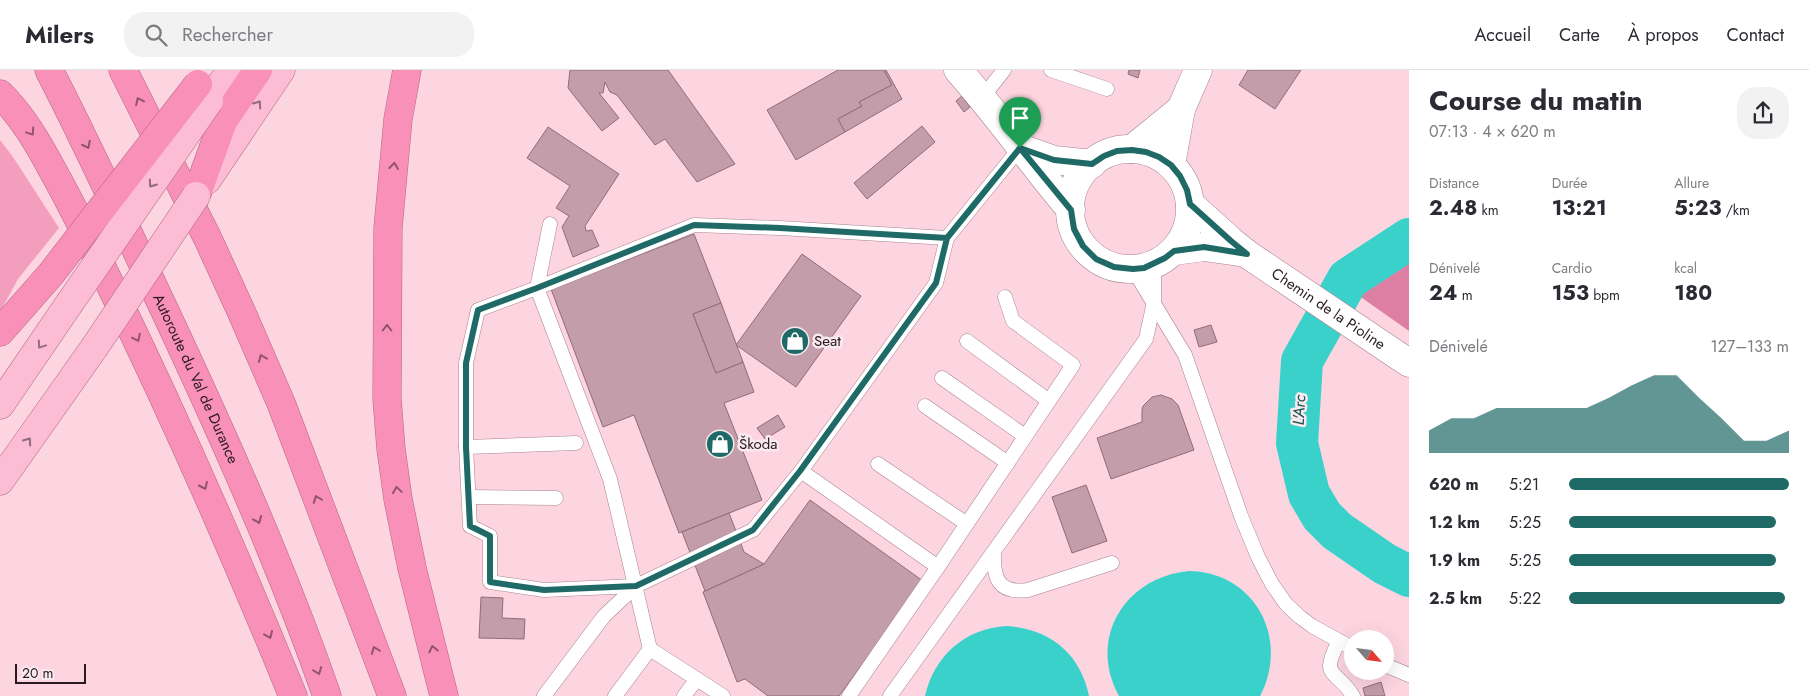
<!DOCTYPE html>
<html lang="fr">
<meta charset="utf-8">
<style>
:root{--surface:#fff;--page:#f2f2f3;--text:#2b2b33;--muted:#7c7c81;--line:#e1e1e2;--accent:#1f6a67}
body{margin:0;font-family:Jost,sans-serif;background:var(--page);color:var(--text);height:100vh;display:flex;flex-direction:column;font-size:19px;white-space:nowrap}
*{box-sizing:border-box;margin:0}
p{font-size:16px;color:var(--muted)}
.icon{flex:none;width:28px;height:28px;fill:none;stroke:currentColor;stroke-width:2;stroke-linecap:round;stroke-linejoin:round}
.map{position:relative;flex:1;overflow:hidden}
.side{display:flex;flex-direction:column;background:var(--surface);width:400px}
.side>*{flex:none}
.needle{width:32px;rotate:118deg}
.controls{position:absolute;left:1344px;top:560px;display:grid;gap:10px}
.controls a{display:grid;place-items:center;width:50px;height:50px;border-radius:50%;background:var(--surface);box-shadow:0 5px 20px #0002;font-size:25px}
.scale{position:absolute;left:15px;bottom:12px;width:71px;box-sizing:border-box;padding-left:5px;border:2px solid #281a1e;border-top:0;font-size:14px;line-height:18px;white-space:nowrap;color:#281a1e;-webkit-text-stroke:4px #fae9ee;paint-order:stroke}
.pin{position:absolute;display:grid;place-items:center;width:42px;height:42px;color:#fff;margin:-51px -21px;border-radius:50% 50% 50% 0;rotate:-45deg;box-shadow:0 0 5px #0007}
.pin .icon{rotate:45deg}
.round{display:grid;place-items:center;flex:none;width:52px;height:52px;border-radius:20px;background:var(--page)}
.summary{display:flex;align-items:center;justify-content:space-between;height:85px;padding:0 20px}
h1{font-size:28px;font-weight:700;line-height:38px}
.figures{display:grid;grid-template-columns:repeat(3,1fr);gap:8px;height:85px;padding:5px 20px}
.figures div{display:grid;align-content:center}
.figures b{font-size:21px;font-weight:700}
.figures small{font-size:14px;font-weight:400}
.figures p{font-size:14px}
.chart{height:140px;padding:10px 20px}
.chart p{display:flex;justify-content:space-between}
.chart svg{width:100%;height:90px;margin-top:5px;fill:var(--accent);opacity:.7}
ul{padding:0 20px;list-style:none;font-size:16px}
li{display:grid;grid-template-columns:80px 60px 1fr;align-items:center;height:38px}
li i{height:12px;border-radius:6px;background:var(--accent)}
header{display:flex;align-items:center;gap:30px;box-sizing:border-box;height:70px;padding:0 25px;background:var(--surface);border-bottom:1px solid var(--line)}
header strong{font-size:24px}
nav{display:flex;gap:28px;margin-inline-start:auto;font-size:18px}
.search{width:350px;height:45px;background:var(--page);display:flex;align-items:center;gap:12px;box-sizing:border-box;padding:0 18px;border-radius:20px;color:var(--muted);font-size:19px}
main{display:flex;flex:1;min-height:0}
.map>svg:first-child{display:block}
.green{fill:#f39ebc}
.forest{fill:#dd7fa2}
.water{fill:#3ad1cb}
.lines{fill:none;stroke-linecap:round;stroke-linejoin:round}
.river{stroke:#3ad1cb;stroke-width:42}
.building{fill:#c39daa;stroke:#906d78}
.service-casing{stroke:#a8838f;stroke-width:15}
.minor-casing{stroke:#a8838f;stroke-width:29}
.secondary-casing{stroke:#a8838f;stroke-width:29}
.primary-casing{stroke:#b06781;stroke-width:29}
.motorway-casing{stroke:#b06781;stroke-width:29}
.service{stroke:#fff;stroke-width:14}
.minor{stroke:#fff;stroke-width:28}
.secondary{stroke:#fff;stroke-width:28}
.primary{stroke:#fbbcd4;stroke-width:28}
.motorway{stroke:#f990b7;stroke-width:28}
.primary-bridge-casing{stroke:#b06781;stroke-width:29;stroke-linecap:butt}
.motorway-bridge-casing{stroke:#b06781;stroke-width:29;stroke-linecap:butt}
.primary-bridge{stroke:#fbbcd4;stroke-width:28}
.motorway-bridge{stroke:#f990b7;stroke-width:28}
.oneway{stroke:#90556a}
.oneway2{stroke:#926b79}
.route-casing{stroke:#fff;stroke-width:10}
.route{stroke:#1f6a67;stroke-width:6}
.labels{text-anchor:middle;dominant-baseline:central;stroke-width:5;stroke-linejoin:round;paint-order:stroke}
.street-label{font-size:15px;fill:#281a1e;stroke:#fae9ee}
.poi-label{font-size:15px;fill:#281a1e;stroke:#fae9ee;text-anchor:start}
.water-label{font-size:16px;font-style:italic;fill:#195653;stroke:#fae9ee}
</style>
<header>
<strong>Milers</strong>
<div class="search"><svg class="icon" aria-label="search" viewBox="0 0 24 24"><circle cx="10" cy="10" r="6"/><path d="M15 15l6 6"/></svg>Rechercher</div>
<nav><a>Accueil</a><a>Carte</a><a>À propos</a><a>Contact</a></nav>
</header>
<main>
<div class="map">
<svg width="1409" height="626" viewBox="0 0 1409 626">
<rect width="100%" height="100%" fill="#fdd5e1"/>
<polygon class="green" points="0,70 13,87 59,158 18,209 0,242"/>
<polygon class="forest" points="1409,151 1409,261 1338,211"/>
<g class="water">
<path d="M 1189,501 C 1255,502 1290,569 1260,626 L 1119,626 C 1087,568 1125,507 1189,501 Z"/>
<path d="M 1007,556 C 1050,559 1080,583 1089,626 L 925,626 C 934,586 965,558 1007,556 Z"/>
</g>
<g class="lines">
<polyline class="river" points="1409,169 1348,209 1302,291 1297,373 1309,424 1322,446 1337,461 1385,494 1409,506"/>
</g>
<g class="building">
<polygon points="570,0 668,0 735,94 697,112 665,69 655,75 617,25 610,22 605,12 603,23 599,23 619,48 602,61 568,18"/>
<polygon points="838,0 884,0 892,15 859,32 862,36 838,49 845,62 796,90 767,40"/>
<polygon points="884,0 886,0 902,29 845,62 838,49 862,36 859,32 892,15"/>
<polygon points="1129,0 1140,0 1138,8 1128,4"/>
<polygon points="1248,0 1301,0 1275,39 1239,15"/>
<polygon points="962,26 970,37 964,42 956,31"/>
<polygon points="922,56 935,72 867,129 854,113"/>
<polygon points="548,57 619,104 585,156 586,161 592,160 599,176 573,187 562,157 569,146 556,138 570,116 527,88"/>
<polygon points="694,164 721,233 693,244 716,303 743,292 754,322 724,333 762,430 679,463 634,345 603,357 551,219"/>
<polygon points="802,184 861,226 796,317 736,275"/>
<polygon points="721,233 743,292 716,303 693,244"/>
<polygon points="1211,255 1217,272 1199,277 1194,260"/>
<polygon points="1161,325 1172,329 1178,335 1194,380 1111,409 1097,368 1142,352 1142,340 1143,336 1152,327"/>
<polygon points="778,345 785,357 765,369 757,358"/>
<polygon points="1086,415 1107,471 1072,483 1052,427"/>
<polygon points="810,430 923,511 839,626 768,626 745,609 737,612 703,522 764,494"/>
<polygon points="729,443 744,482 764,494 705,521 682,462"/>
<polygon points="481,527 503,528 502,548 525,549 524,569 479,568"/>
<polygon points="1381,612 1385,626 1365,626 1363,618"/>
</g>
<g class="lines">
<defs>
<g id="service">
<polyline points="1051,0 1107,19"/>
<polyline points="982,28 1004,0"/>
<polyline points="550,154 537,218 694,155 780,158 947,168"/>
<polyline points="1133,199 1185,285 1241,446 1258,487 1272,514 1286,534 1300,547 1312,556 1352,578"/>
<polyline points="967,271 1049,331"/>
<polyline points="942,308 1025,366"/>
<polyline points="925,336 1008,393"/>
<polyline points="466,377 576,373"/>
<polyline points="878,394 967,454"/>
<polyline points="801,401 938,497 849,626"/>
<polyline points="469,427 556,428"/>
<path d="M 994,482 C 993,508 998,524 1028,520 L 1112,493"/>
<polyline points="938,497 1073,295 1013,251 1005,227"/>
<polyline points="636,516 544,520 490,512 490,466 470,456 466,377 466,293 478,240 537,218 610,409 650,579 723,626"/>
<path d="M 1339,571 C 1319,609 1336,598 1353,626"/>
<polyline points="1385,595 1409,605"/>
<polyline points="544,626 604,546 636,516 753,460 801,401 936,213 947,168 1020,78"/>
<polyline points="615,626 650,579"/>
<polyline points="684,626 697,609"/>
<polyline points="890,626 1146,269 1154,232 1154,194"/>
</g>
<g id="minor">
<path d="M 958,0 C 998,45 1032,94 1071,140"/>
<polyline points="1020,78 1054,90 1092,94"/>
</g>
<g id="secondary">
<polyline points="1132,79 1181,39"/>
<circle cx="1130" cy="139" r="60"/>
<polyline points="1171,95 1181,39 1198,0"/>
<path id="s1" d="M 1190,134 L 1231,171 L 1247,184 L 1409,293"/>
<polyline points="1174,181 1204,177 1246,183"/>
</g>
<g id="primary">
<polyline points="209,31 231,0"/>
<polyline points="207,110 281,0"/>
<polyline points="0,335 69,234"/>
<polyline points="0,411 94,278"/>
</g>
<g id="motorway">
<path id="s2" d="M 49,0 C 90,79 126,159 164,239 C 223,365 281,494 327,626"/>
<polyline points="123,0 208,169 241,241 281,333 392,626"/>
<polyline points="407,0 398,49 388,158 387,329 391,379 398,429 412,498 444,626"/>
<path d="M 0,24 C 23,47 38,73 53,101 C 72,135 89,170 106,206 C 173,343 235,484 293,626"/>
<polyline points="196,126 223,51 258,0"/>
<polyline points="0,262 51,204"/>
</g>
</defs>
<use href="#service" class="service-casing"/>
<use href="#minor" class="minor-casing"/>
<use href="#secondary" class="secondary-casing"/>
<use href="#primary" class="primary-casing"/>
<use href="#motorway" class="motorway-casing"/>
<use href="#service" class="service"/>
<use href="#minor" class="minor"/>
<use href="#secondary" class="secondary"/>
<use href="#primary" class="primary"/>
<use href="#motorway" class="motorway"/>
<defs>
<g id="primary-bridge">
<polyline points="69,234 209,31"/>
<polyline points="94,278 196,126"/>
</g>
<polyline id="motorway-bridge" points="51,204 198,14"/>
</defs>
<use href="#primary-bridge" class="primary-bridge-casing"/>
<use href="#motorway-bridge" class="motorway-bridge-casing"/>
<use href="#primary-bridge" class="primary-bridge"/>
<use href="#motorway-bridge" class="motorway-bridge"/>
</g>
<defs><path id="oneway-chevron" d="M-2-3.5L2.5 0L-2 3.5" fill="none" stroke-width="1.6" stroke-linecap="round" stroke-linejoin="round" transform="scale(1.25)"/></defs>
<g class="oneway">
<use href="#oneway-chevron" transform="translate(139 31) rotate(-116)"/>
<use href="#oneway-chevron" transform="translate(31 62) rotate(56)"/>
<use href="#oneway-chevron" transform="translate(87 75) rotate(63)"/>
<use href="#oneway-chevron" transform="translate(394 96) rotate(-84)"/>
<use href="#oneway-chevron" transform="translate(387 258) rotate(-90)"/>
<use href="#oneway-chevron" transform="translate(137 268) rotate(64)"/>
<use href="#oneway-chevron" transform="translate(262 288) rotate(-113)"/>
<use href="#oneway-chevron" transform="translate(204 416) rotate(66)"/>
<use href="#oneway-chevron" transform="translate(397 420) rotate(-98)"/>
<use href="#oneway-chevron" transform="translate(317 429) rotate(-111)"/>
<use href="#oneway-chevron" transform="translate(258 450) rotate(68)"/>
<use href="#oneway-chevron" transform="translate(269 565) rotate(67)"/>
<use href="#oneway-chevron" transform="translate(433 579) rotate(-103)"/>
<use href="#oneway-chevron" transform="translate(375 580) rotate(-111)"/>
<use href="#oneway-chevron" transform="translate(318 601) rotate(69)"/>
</g>
<g class="oneway2">
<use href="#oneway-chevron" transform="translate(258 34) rotate(-55)"/>
<use href="#oneway-chevron" transform="translate(152 114) rotate(125)"/>
<use href="#oneway-chevron" transform="translate(41 275) rotate(124)"/>
<use href="#oneway-chevron" transform="translate(28 371) rotate(-55)"/>
</g>
<g class="lines">
<defs>
<polyline id="route" points="1020,78 947,168 780,158 694,155 537,218 478,240 466,293 466,377 470,456 490,466 490,512 544,520 636,516 753,460 800,401 936,213 947,168 1020,78 1071,140 1074,159 1083,176 1096,189 1114,197 1133,199 1144,198 1165,188 1174,181 1204,177 1247,184 1231,171 1190,134 1187,120 1180,106 1171,95 1159,87 1146,82 1132,80 1117,81 1104,86 1092,94 1054,90 1020,78"/>
</defs>
<use href="#route" class="route-casing"/>
<use href="#route" class="route"/>
</g>
<defs>
<symbol id="shop-disc" viewBox="-11 -11 22 22"><circle r="9.5" fill="#1f6a67" stroke="#fae9ee"/><path d="M-5-2.5h2.3a2.7 3.5 0 0 1 5.4 0H5L5.5 6h-11ZM-1.5-2.5h3a1.5 2.3 0 0 0-3 0Z" fill="#fff"/></symbol>
</defs>
<g fill-rule="evenodd">
<use href="#shop-disc" x="779" y="255" width="32" height="32"/>
<use href="#shop-disc" x="704" y="358" width="32" height="32"/>
</g>
<g class="labels">
<g class="street-label">
<text stroke="none"><textPath href="#s1" startOffset="174">Chemin de la Pioline</textPath></text>
<text stroke="none"><textPath href="#s2" startOffset="342">Autoroute du Val de Durance</textPath></text>
</g>
<g class="poi-label">
<text x="814" y="271">Seat</text>
<text x="739" y="374">Škoda</text>
</g>
<g class="water-label">
<text transform="translate(1299 340) rotate(-87)">L'Arc</text>
</g>
</g>
</svg>
<div class="controls">
<a><svg class="needle" viewBox="-14 -14 28 28"><path d="M0-13l5 13h-10z" fill="#e53935"/><path d="M0 13l5-13h-10z" fill="#7c7c81"/></svg></a>
</div>
<div class="scale">20 m</div>
<div class="pin" style="left:1020px;top:78px;background:#1e9e55"><svg class="icon" aria-label="arrive" viewBox="0 0 24 24"><path d="M6 21V4h12l-3 4 3 4H6"/></svg></div>
</div>
<section class="side">
<div class="summary"><div><h1>Course du matin</h1><p>07:13 · 4 × 620 m</p></div><a class="round"><svg class="icon" aria-label="share" viewBox="0 0 24 24"><path d="M12 15V3M7 8l5-5 5 5M5 13v7h14v-7"/></svg></a></div>
<div class="figures">
<div><p>Distance</p><b>2.48<small> km</small></b></div>
<div><p>Durée</p><b>13:21</b></div>
<div><p>Allure</p><b>5:23<small> /km</small></b></div>
</div>
<div class="figures">
<div><p>Dénivelé</p><b>24<small> m</small></b></div>
<div><p>Cardio</p><b>153<small> bpm</small></b></div>
<div><p>kcal</p><b>180</b></div>
</div>
<div class="chart"><p><span>Dénivelé</span>127–133 m</p>
<svg viewBox="0 0 160 44" preserveAspectRatio="none"><path d="M0 44V33L10 27L20 27L30 22L40 22L50 22L60 22L70 22L80 17L90 11L100 6L110 6L120 17L130 27L140 38L150 38L160 33V44z"/></svg>
</div>
<ul>
<li><b>620 m</b>5:21<i style="width:100%"></i></li>
<li><b>1.2 km</b>5:25<i style="width:94%"></i></li>
<li><b>1.9 km</b>5:25<i style="width:94%"></i></li>
<li><b>2.5 km</b>5:22<i style="width:98%"></i></li>
</ul>
</section>
</main>
